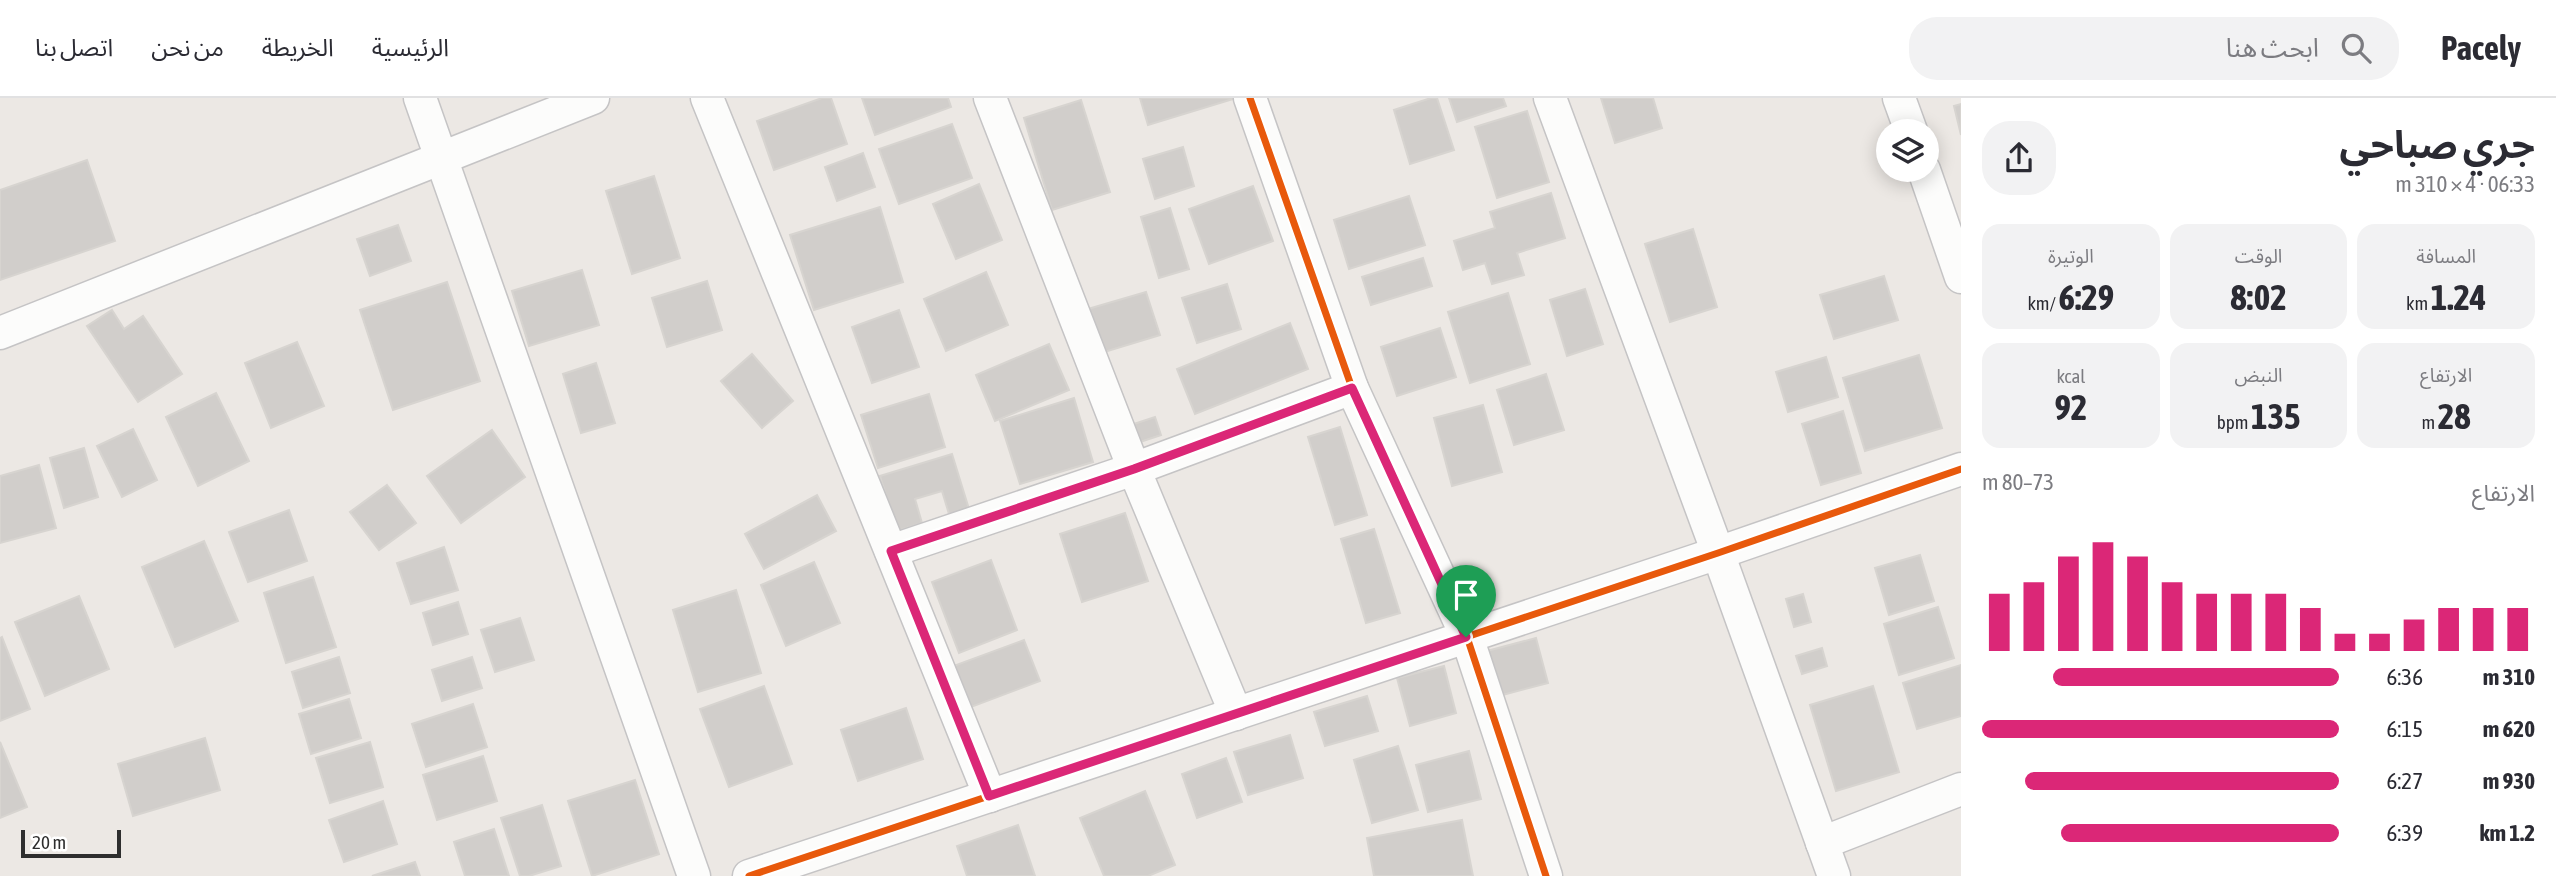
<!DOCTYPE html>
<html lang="ar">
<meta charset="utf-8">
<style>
:root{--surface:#fff;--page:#f2f2f3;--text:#2b2b33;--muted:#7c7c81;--line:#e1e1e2;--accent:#db2777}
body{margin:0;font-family:"Asap Condensed","Noto Sans Arabic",sans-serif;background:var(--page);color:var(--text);direction:rtl;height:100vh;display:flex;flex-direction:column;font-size:26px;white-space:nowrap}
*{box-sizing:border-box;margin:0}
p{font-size:23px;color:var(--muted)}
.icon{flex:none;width:38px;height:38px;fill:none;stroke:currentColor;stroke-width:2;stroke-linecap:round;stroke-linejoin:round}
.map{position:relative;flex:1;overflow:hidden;direction:ltr}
.sheet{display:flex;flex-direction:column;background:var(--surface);width:595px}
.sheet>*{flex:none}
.tools{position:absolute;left:1876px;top:21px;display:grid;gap:14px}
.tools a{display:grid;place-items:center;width:63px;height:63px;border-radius:50%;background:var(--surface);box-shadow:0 4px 18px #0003;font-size:35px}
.scale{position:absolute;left:21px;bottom:18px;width:100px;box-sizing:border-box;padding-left:7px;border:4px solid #2e2e2e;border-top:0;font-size:19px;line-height:24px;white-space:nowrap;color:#2e2e2e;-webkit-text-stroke:5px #fff;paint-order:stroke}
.pin{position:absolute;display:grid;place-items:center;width:60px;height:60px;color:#fff;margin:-72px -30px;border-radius:50% 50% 50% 0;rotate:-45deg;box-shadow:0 0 7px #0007}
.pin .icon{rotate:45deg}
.round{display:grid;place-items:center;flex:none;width:74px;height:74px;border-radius:28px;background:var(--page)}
.head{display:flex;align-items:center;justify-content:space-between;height:119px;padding:0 21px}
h1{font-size:38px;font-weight:700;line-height:52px}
.metrics{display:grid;grid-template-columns:repeat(3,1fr);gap:10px;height:119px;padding:7px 21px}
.metrics div{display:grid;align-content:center;border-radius:18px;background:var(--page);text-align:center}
.metrics b{font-size:35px;font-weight:700}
.metrics small{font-size:19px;font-weight:400}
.metrics p{font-size:19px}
.chart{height:196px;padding:14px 21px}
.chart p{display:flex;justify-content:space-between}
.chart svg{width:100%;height:126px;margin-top:7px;stroke:var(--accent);stroke-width:6}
ul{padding:0 21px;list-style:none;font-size:23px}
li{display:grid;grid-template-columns:112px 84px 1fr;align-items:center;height:52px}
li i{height:18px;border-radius:9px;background:var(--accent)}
header{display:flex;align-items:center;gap:42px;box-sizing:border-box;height:98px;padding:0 35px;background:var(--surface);border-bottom:2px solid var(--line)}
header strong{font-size:33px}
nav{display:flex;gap:38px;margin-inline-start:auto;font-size:24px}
.search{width:490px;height:63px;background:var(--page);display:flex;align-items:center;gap:18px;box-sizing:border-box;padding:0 24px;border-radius:28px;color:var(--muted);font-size:26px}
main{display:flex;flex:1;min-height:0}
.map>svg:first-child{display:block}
.building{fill:#d1cecb;stroke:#d7d4d0;stroke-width:2}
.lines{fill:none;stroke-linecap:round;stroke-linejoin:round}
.minor-casing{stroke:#c5c4c5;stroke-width:35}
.minor{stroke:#fcfcfb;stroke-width:32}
.cycleway-casing{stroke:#fff;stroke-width:11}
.cycleway{stroke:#e8590c;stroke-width:7}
.route-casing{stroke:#fff;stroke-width:14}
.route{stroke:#db2777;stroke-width:9}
</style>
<header>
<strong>Pacely</strong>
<div class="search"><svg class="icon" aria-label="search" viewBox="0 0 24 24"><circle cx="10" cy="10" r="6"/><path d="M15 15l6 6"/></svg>ابحث هنا</div>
<nav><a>الرئيسية</a><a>الخريطة</a><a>من نحن</a><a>اتصل بنا</a></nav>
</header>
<main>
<section class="sheet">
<div class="head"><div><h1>جري صباحي</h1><p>06:33 · 4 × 310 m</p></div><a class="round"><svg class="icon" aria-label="share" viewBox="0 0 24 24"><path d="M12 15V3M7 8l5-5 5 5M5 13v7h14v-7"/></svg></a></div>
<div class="metrics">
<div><p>المسافة</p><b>1.24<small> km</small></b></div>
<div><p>الوقت</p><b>8:02</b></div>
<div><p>الوتيرة</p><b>6:29<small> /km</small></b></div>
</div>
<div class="metrics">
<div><p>الارتفاع</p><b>28<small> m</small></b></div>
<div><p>النبض</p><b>135<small> bpm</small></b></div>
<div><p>kcal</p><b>92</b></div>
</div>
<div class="chart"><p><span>الارتفاع</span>73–80 m</p>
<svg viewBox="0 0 160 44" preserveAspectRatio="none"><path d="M5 44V24M15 44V20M25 44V11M35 44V6M45 44V11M55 44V20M65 44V24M75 44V24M85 44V24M95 44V29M105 44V38M115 44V38M125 44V33M135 44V29M145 44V29M155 44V29"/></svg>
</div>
<ul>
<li><b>310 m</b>6:36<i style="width:80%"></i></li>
<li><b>620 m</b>6:15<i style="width:100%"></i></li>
<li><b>930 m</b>6:27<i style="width:88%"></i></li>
<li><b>1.2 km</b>6:39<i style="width:78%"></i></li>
</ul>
</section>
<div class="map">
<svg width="1961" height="778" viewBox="0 0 1961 778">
<rect width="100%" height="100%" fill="#ece8e4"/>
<g class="building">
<polygon points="822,0 831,0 847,46 774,72 757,23"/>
<polygon points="862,0 948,0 951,9 875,37"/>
<polygon points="1140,0 1232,0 1233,1 1148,27"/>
<polygon points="1431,0 1437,0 1454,52 1410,66 1394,12"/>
<polygon points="1449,0 1503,0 1506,8 1457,24"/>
<polygon points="1601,0 1653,0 1662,30 1615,45"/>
<polygon points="1081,2 1110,94 1052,112 1024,20"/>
<polygon points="1961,6 1961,37 1954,8"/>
<polygon points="1527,13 1549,84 1497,100 1475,29"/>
<polygon points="952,26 972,80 899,106 879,51"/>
<polygon points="1183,49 1194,88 1155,101 1143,61"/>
<polygon points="863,55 875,89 837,103 825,69"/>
<polygon points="87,62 115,143 0,182 0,92"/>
<polygon points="654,78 680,160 632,176 606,93"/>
<polygon points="979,86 1002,142 956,161 933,106"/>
<polygon points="1253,88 1273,143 1209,166 1189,111"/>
<polygon points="1551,95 1565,140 1517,155 1524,177 1492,186 1485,165 1463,172 1454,143 1495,130 1490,114"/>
<polygon points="1409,98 1425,147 1349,171 1334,122"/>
<polygon points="880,109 903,184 814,212 790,137"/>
<polygon points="1170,110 1189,171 1159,180 1141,119"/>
<polygon points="398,127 411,163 370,178 357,141"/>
<polygon points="1693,131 1717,209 1670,224 1645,146"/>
<polygon points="1423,160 1432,188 1371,207 1362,179"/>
<polygon points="582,172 599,227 529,248 512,193"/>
<polygon points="986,174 1008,227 946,253 924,201"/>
<polygon points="1884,178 1898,222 1834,241 1820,197"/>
<polygon points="707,183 722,232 667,249 652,200"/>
<polygon points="447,184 480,283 393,312 360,212"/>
<polygon points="1227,186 1241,231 1197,245 1182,200"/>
<polygon points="1585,191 1603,246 1567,258 1550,202"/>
<polygon points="1146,194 1160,237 1101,255 1088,211"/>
<polygon points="1508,195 1530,266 1470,285 1448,214"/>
<polygon points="112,212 124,231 143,218 182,276 138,304 87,228"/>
<polygon points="899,212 919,269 872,285 852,229"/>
<polygon points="1290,225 1308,271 1195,316 1177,271"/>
<polygon points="1440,230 1456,279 1397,298 1381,249"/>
<polygon points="297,244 324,308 271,330 245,265"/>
<polygon points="1049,246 1069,292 995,323 976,277"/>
<polygon points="752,256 793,303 762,330 721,283"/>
<polygon points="1919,257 1942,330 1865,353 1843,280"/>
<polygon points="1826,259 1838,299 1788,314 1776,274"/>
<polygon points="596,265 615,325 581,335 563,276"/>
<polygon points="1546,276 1564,332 1514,347 1497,292"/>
<polygon points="216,295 249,363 198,388 166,319"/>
<polygon points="929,296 945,349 878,370 861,317"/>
<polygon points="1074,300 1093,364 1020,386 1000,323"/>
<polygon points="1483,307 1502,374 1452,388 1434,320"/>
<polygon points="1843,313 1861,375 1821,387 1802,326"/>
<polygon points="1155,319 1161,337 1137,345 1131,327"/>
<polygon points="1340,329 1367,417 1335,427 1308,339"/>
<polygon points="133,331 157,382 122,399 97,348"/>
<polygon points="492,332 525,379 461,425 427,378"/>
<polygon points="84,350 98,399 64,410 50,360"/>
<polygon points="952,356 969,411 949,416 942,393 915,401 922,425 897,433 880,378"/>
<polygon points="39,367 56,430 0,445 0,378"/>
<polygon points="387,387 416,425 379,452 350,414"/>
<polygon points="817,397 836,433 764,471 745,436"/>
<polygon points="289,412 307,463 248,484 229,434"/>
<polygon points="1125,415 1148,483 1082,504 1060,436"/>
<polygon points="1374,431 1400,515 1366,525 1341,441"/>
<polygon points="204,443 238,523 175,549 142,469"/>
<polygon points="444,449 458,492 411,506 397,465"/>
<polygon points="1920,457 1934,503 1889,517 1875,470"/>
<polygon points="991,462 1017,532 959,555 932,484"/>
<polygon points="814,464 840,525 786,548 761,487"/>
<polygon points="313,479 336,549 286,565 264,495"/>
<polygon points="736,492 761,575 698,594 673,512"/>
<polygon points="1803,496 1811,524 1794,529 1786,501"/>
<polygon points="79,498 109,571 45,598 15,524"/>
<polygon points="458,504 468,536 433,547 423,515"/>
<polygon points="1938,509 1954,560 1899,577 1884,526"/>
<polygon points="520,520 534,562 495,574 481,532"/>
<polygon points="2,539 30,611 0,623 0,540"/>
<polygon points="1536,540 1548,585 1495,599 1483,554"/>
<polygon points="1024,542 1040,583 963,612 948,570"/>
<polygon points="1822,550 1827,568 1802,576 1796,558"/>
<polygon points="339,559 350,595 303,610 292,574"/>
<polygon points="472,559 482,590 442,603 432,572"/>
<polygon points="1961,567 1961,618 1917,631 1903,585"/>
<polygon points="1444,568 1456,615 1410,628 1397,580"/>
<polygon points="764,588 792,666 729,689 700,611"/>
<polygon points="1873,588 1899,674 1836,693 1810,607"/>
<polygon points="1367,598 1378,633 1325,648 1314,614"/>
<polygon points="349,601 361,640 311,656 299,616"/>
<polygon points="473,606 487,649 426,669 412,626"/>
<polygon points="906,610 923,661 858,683 841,632"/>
<polygon points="1290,637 1303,680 1248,697 1234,654"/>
<polygon points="205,640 220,692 133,718 118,666"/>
<polygon points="0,644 27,709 0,720"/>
<polygon points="370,644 383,689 330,705 316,660"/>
<polygon points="1398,648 1418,712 1372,725 1354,662"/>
<polygon points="1469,653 1481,701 1428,714 1416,667"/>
<polygon points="483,658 497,703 437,722 423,677"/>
<polygon points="1226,660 1242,704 1197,720 1182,676"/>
<polygon points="635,682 659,756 592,778 568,703"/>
<polygon points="1145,693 1175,767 1148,778 1104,778 1080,720"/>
<polygon points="383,703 397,746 344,764 329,722"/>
<polygon points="542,707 561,768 529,778 520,778 501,720"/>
<polygon points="1462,722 1473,778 1374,778 1367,740"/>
<polygon points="1018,727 1035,778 967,778 957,748"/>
<polygon points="494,731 509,778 465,778 454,744"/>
<polygon points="415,764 420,778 372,778"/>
</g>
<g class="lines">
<defs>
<g id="minor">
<polyline points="420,0 694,778"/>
<polyline points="707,0 990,698"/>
<polyline points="990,0 1134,371 1236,616"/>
<polyline points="1250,0 1352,290 1467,539 1546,778"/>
<polyline points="1550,0 1718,455 1834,778"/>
<polyline points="1899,0 1911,33"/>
<polyline points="1924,72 1961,179"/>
<polyline points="0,235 593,0"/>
<polyline points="891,453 1134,371 1352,290"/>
<polyline points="1822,745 1961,691"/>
<polyline points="749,778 1718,455 1961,371"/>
</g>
</defs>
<use href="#minor" class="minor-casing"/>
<use href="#minor" class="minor"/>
<defs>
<g id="cycleway">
<polyline points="1250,0 1352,290 1467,539 1546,778"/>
<polyline points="749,778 1718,455 1961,371"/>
</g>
</defs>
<use href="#cycleway" class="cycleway-casing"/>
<use href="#cycleway" class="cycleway"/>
</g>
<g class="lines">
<defs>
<polygon id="route" points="1352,290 1466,539 989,698 891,453 1134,371"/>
</defs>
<use href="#route" class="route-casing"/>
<use href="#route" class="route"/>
</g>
</svg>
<div class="tools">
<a><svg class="icon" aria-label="layers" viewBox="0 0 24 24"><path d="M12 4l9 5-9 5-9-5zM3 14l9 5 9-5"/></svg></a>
</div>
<div class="scale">20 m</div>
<div class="pin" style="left:1466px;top:539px;background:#1e9e55"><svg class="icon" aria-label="arrive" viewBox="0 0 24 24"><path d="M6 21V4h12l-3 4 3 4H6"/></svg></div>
</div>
</main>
